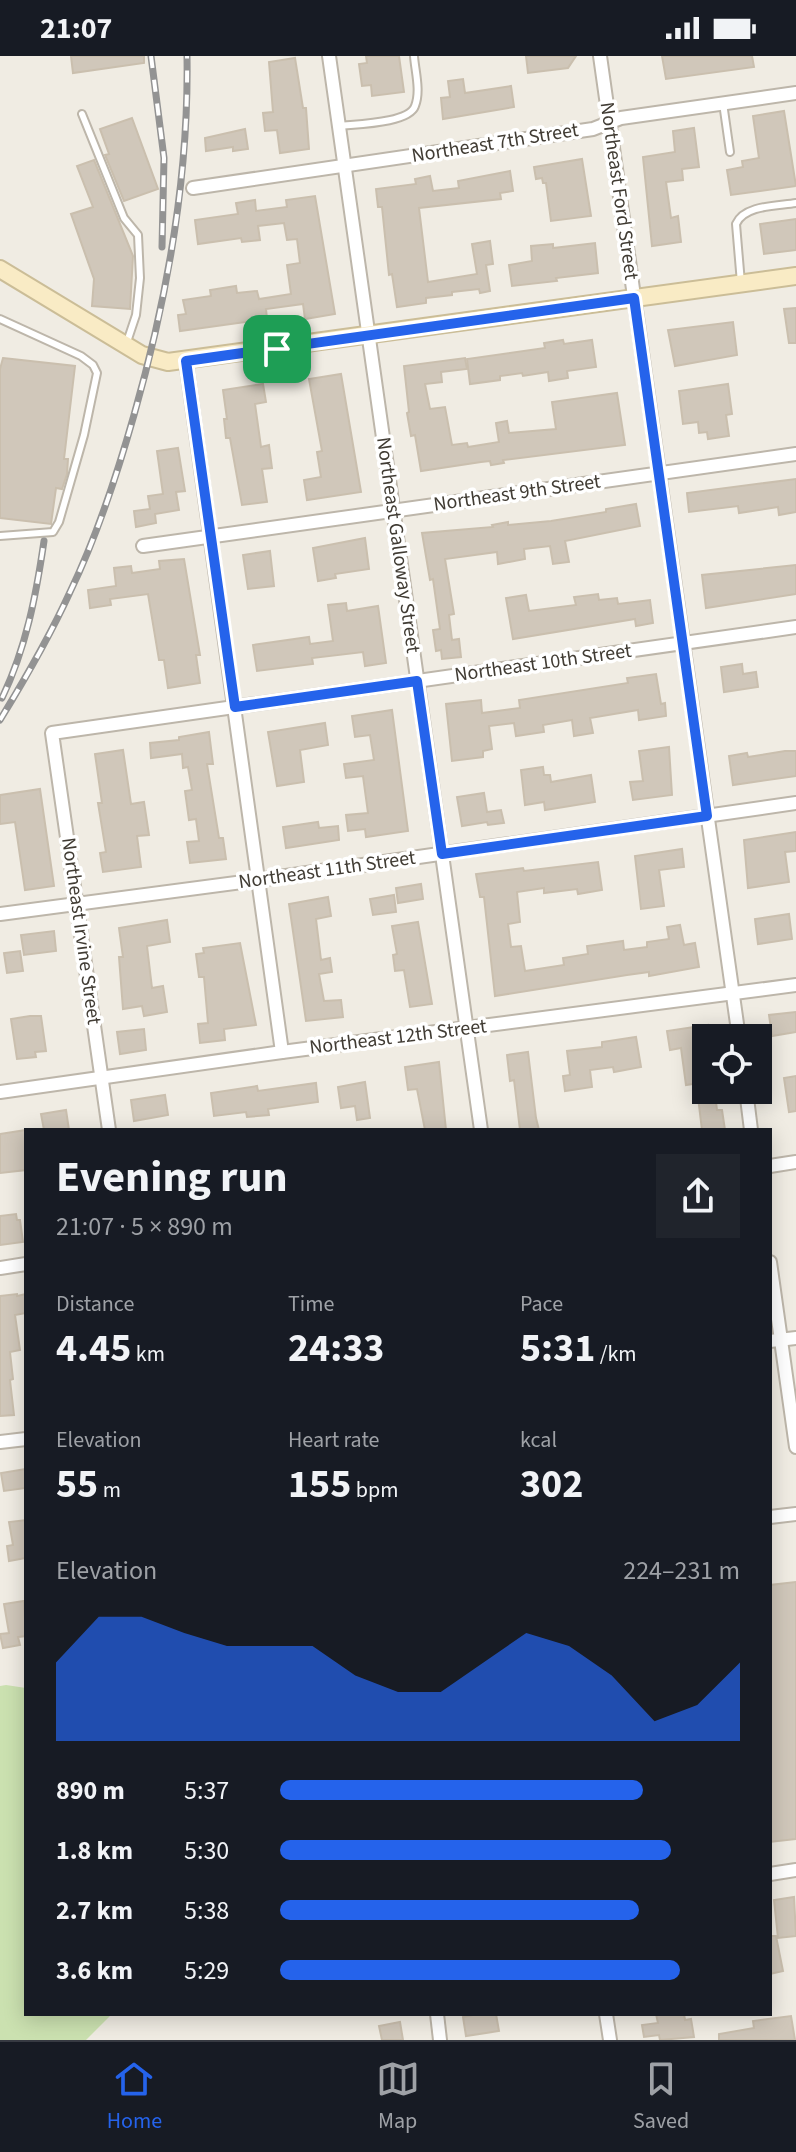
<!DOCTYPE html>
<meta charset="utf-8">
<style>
:root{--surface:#171b24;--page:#20242c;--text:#f1f3f6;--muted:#9ea1a6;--line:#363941;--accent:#2563eb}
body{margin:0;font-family:"Source Sans 3",sans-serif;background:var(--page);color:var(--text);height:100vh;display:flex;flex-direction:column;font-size:30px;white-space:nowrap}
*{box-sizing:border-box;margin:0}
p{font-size:26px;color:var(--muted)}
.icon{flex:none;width:44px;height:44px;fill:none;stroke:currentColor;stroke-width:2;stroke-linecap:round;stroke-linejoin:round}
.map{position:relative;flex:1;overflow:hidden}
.side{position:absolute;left:24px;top:1072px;width:748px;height:888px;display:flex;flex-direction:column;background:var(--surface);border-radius:0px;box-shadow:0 4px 20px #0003}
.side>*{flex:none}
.buttons{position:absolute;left:692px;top:968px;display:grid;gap:16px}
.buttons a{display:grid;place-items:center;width:80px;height:80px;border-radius:0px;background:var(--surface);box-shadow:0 4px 20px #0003;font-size:40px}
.pin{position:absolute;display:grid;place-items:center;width:68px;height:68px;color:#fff;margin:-34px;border-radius:16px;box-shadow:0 4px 12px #0006}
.round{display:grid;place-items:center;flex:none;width:84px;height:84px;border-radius:0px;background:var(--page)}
.overview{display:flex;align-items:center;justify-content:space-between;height:136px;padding:0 32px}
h1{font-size:44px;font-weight:700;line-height:60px}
.stats{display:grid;grid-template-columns:repeat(3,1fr);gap:12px;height:136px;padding:8px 32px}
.stats div{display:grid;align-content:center}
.stats b{font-size:40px;font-weight:700}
.stats small{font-size:22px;font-weight:400}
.stats p{font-size:22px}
.chart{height:224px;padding:16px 32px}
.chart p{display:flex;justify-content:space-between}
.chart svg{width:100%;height:144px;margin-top:8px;fill:var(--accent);opacity:.7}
ul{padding:0 32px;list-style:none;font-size:26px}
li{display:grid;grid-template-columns:128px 96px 1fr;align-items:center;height:60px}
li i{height:20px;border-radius:10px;background:var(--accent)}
.status{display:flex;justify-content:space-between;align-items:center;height:56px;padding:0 40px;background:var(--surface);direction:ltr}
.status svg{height:22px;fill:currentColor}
.tabs{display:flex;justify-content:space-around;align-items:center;height:112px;border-top:2px solid var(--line);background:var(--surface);font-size:22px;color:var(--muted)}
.tabs a{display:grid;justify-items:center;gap:4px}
.tabs .current{color:var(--accent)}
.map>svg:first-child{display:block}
.green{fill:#cbe1b0}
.building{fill:#d0c7ba;stroke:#cabfae;stroke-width:2}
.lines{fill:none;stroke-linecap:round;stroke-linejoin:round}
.lane-casing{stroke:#bdb6aa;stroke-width:10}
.street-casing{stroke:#bdb6aa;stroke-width:16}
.secondary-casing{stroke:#cbbd97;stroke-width:20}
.lane{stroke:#fff;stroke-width:6}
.street{stroke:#fff;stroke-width:12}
.secondary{stroke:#f9ebc5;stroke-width:16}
.rail-casing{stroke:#939393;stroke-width:7}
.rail{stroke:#fff;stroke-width:4;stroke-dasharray:12;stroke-linecap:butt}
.route-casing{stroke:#fff;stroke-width:16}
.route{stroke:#2563eb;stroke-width:10}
.labels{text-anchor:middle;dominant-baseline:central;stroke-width:7;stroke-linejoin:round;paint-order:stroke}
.street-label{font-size:20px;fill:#413c34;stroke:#fff}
</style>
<div class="status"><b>21:07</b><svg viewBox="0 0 49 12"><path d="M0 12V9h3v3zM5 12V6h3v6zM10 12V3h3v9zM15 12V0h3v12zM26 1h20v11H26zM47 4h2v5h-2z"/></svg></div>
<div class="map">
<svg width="796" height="1984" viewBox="0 0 796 1984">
<rect width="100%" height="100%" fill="#f0ece3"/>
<polygon class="green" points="6,1629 26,1632 26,1958 112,1958 86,1984 0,1984 0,1630"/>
<g class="building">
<polygon points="71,0 144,0 144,7 73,17"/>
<polygon points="366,0 399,0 404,36 372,40 371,29 362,30 359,8 367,7"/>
<polygon points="526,0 576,0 568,12 528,17"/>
<polygon points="662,0 752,0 754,11 666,23"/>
<polygon points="295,2 303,52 306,52 309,93 280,97 277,74 265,75 263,57 273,56 269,6"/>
<polygon points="463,23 465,37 511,30 514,51 443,63 441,42 450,41 448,25"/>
<polygon points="784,55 796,130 731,139 727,114 743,111 742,105 759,102 753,60"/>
<polygon points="132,62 158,133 124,145 105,99 109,98 100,73"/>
<polygon points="694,72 699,111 682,113 683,124 666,126 671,162 678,160 681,186 652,190 643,101 675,96 673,75"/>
<polygon points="245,73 248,93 233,95 233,91 206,95 205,82"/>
<polygon points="582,103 591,160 551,165 546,127 543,127 542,122 536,123 534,111"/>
<polygon points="94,104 133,200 130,253 92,250 94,223 71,158 93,151 77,110"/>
<polygon points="510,115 513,135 500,137 501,143 419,152 428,226 477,218 472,188 490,185 493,208 486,209 490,235 480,237 479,233 452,236 452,239 426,242 426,247 397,251 392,218 389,219 382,151 378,151 376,133 416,128 415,123 430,120 433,135 459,132 458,125"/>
<polygon points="315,140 335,258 305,263 303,248 266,253 267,263 180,275 178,259 186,258 183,244 211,240 210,234 236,230 237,237 257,235 259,243 291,238 287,209 300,207 297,183 287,184 284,167 258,170 260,184 242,186 241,182 198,188 195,164 238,158 236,147 255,144 256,155 287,151 286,144"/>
<polygon points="796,163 796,194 764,198 760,168"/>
<polygon points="595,187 598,217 556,222 557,225 512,230 509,209 532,205 531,190 553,188 553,192"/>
<polygon points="796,252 796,287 789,287 784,253"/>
<polygon points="733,266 737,299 675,310 668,274"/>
<polygon points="563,284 564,288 592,284 596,311 567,315 568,322 549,325 548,316 523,320 522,317 500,320 500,324 470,328 467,303 545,292 544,287"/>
<polygon points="3,302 75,310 64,403 68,403 67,418 62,433 56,432 51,468 0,462 0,313"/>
<polygon points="465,302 467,313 441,316 442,326 425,328 430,353 445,351 452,389 467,387 468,391 499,386 496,367 507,365 509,377 556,373 552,346 617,337 625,389 503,404 504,407 491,409 490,405 481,406 421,415 415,379 411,380 407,357 409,356 404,310"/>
<polygon points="341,318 361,436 307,444 304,424 321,421 317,396 322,395 309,323"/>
<polygon points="263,328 266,346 255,348 261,391 269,389 272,412 262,413 267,446 242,449 230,382 226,382 224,363 227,363 223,334"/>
<polygon points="728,328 732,358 726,359 729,380 708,383 707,376 699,377 698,366 683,368 679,335"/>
<polygon points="178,392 185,435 176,436 179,454 155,458 156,467 136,471 134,455 150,453 148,440 163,438 157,395"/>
<polygon points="796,423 796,456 779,459 778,451 739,457 738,450 689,456 687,437"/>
<polygon points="636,448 640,470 565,485 569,506 553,508 550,490 524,493 525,503 498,508 497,496 445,503 454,558 449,559 452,584 459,583 461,601 442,603 441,594 436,595 433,574 440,573 433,523 430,524 422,477 493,471 492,469 508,466 508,469 551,465 606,456 606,453"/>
<polygon points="365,482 369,513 335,518 336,522 318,525 313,492"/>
<polygon points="270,495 274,530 248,533 243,499"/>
<polygon points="184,503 200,599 196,599 200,627 168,632 164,604 159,604 148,538 110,543 111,549 90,552 88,534 116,530 114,512 131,510 132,517 160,513 159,505"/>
<polygon points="796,509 796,538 706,552 702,519"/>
<polygon points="598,538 599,544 617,542 618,548 650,544 653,567 636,570 635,563 513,583 506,542 526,539 529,555 576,549 574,541"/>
<polygon points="346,547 347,555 378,550 386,607 365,610 363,596 312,602 313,608 257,615 253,589 309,581 310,588 333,585 328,549"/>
<polygon points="742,608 743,618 756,616 758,631 724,636 721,611"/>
<polygon points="656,618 661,648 665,647 666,660 639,664 638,654 590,662 593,677 574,680 572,664 543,669 544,676 516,680 514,667 489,670 492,693 483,695 483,701 452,705 446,648 481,644 482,657 520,652 519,644 628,627 627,622"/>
<polygon points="392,654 408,775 366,781 365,773 348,775 346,759 368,757 363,720 346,722 344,708 374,704 370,679 355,681 352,660"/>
<polygon points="325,667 328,689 300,694 304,726 277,730 268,676"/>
<polygon points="209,676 213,708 207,708 219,782 223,782 226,803 190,807 187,786 199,785 196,763 189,764 185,735 192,734 188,711 183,712 182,698 151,702 150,687 179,684 179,681"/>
<polygon points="669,691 672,739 633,744 630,726 643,725 639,695"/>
<polygon points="123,694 131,748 144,746 149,779 137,780 141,811 103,816 100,797 106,796 98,747 102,747 95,698"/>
<polygon points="785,695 796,695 796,720 733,729 729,700 747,697 748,701"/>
<polygon points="543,711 544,719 550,719 551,726 591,719 595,746 545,754 544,746 525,749 521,714"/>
<polygon points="40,733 54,830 25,834 15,766 0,768 0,739"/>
<polygon points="484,737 487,756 501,754 504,767 488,769 487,766 462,770 457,741"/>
<polygon points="318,766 319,772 338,770 339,784 286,792 283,771"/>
<polygon points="796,776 796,795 785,796 789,826 748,832 744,784"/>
<polygon points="682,793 684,811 659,814 664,850 641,853 635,800"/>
<polygon points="598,806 602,834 578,838 577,833 544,837 544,832 517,836 520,866 508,868 511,891 521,890 525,915 564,909 563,902 588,898 587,890 623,885 624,894 647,891 647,886 669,883 667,871 680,869 684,889 695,887 699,911 649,920 649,916 627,919 495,940 484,841 480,841 476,818 523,812 524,815"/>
<polygon points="421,828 423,843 398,847 396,832"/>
<polygon points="394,839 396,856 373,859 370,843"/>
<polygon points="328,841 331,860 316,863 321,904 330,902 332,916 319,918 324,945 341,944 343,961 306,965 289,848"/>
<polygon points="789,858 792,883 758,888 755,863"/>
<polygon points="167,864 170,886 147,890 152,932 163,930 167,956 144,960 142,950 123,953 119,901 123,901 119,872"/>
<polygon points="418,866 432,948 410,951 404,914 395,915 393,899 397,898 392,870"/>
<polygon points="54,875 56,895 24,899 21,879"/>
<polygon points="240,887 256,969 224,973 225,984 200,987 198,968 208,967 204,921 199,921 196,898 204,897 203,892"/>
<polygon points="20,895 23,915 7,917 4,897"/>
<polygon points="796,956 796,976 772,980 769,959"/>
<polygon points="30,960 41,960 46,995 35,996 36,1001 17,1003 11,963"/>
<polygon points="708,969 710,982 706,982 706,1026 686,1029 681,992 670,994 667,975"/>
<polygon points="144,973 146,994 120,998 117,976"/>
<polygon points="636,981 641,1011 614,1016 613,1011 590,1014 592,1031 565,1035 563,1020 570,1019 567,995 602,991 602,986"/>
<polygon points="528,996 536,1062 539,1074 520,1074 514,1024 510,1025 507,999"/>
<polygon points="439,1006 446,1074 425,1074 417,1033 408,1034 405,1011"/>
<polygon points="796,1020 796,1055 789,1056 784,1022"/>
<polygon points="365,1026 370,1062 357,1064 355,1050 341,1052 338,1031"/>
<polygon points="316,1027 318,1046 268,1053 269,1059 247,1061 246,1056 214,1060 211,1037 257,1030 258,1035"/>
<polygon points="715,1038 717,1054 722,1054 725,1074 702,1074 698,1041"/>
<polygon points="165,1039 168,1059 134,1065 131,1044"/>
<polygon points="66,1054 69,1074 44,1074 41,1058"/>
<polygon points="26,1074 26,1114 0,1117 0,1078"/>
<polygon points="16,1158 17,1164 20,1164 23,1186 0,1189 0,1160"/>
<polygon points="17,1238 17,1240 26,1238 26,1257 15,1259 20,1294 10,1296 13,1323 10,1324 14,1359 0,1360 0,1240"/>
<polygon points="26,1413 26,1432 4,1435 1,1417"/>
<polygon points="26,1464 26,1502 9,1505 7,1490 13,1489 9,1466"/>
<polygon points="796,1526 796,1783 770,1786 770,1529"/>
<polygon points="24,1545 26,1580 18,1581 20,1589 3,1592 0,1578 9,1577 4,1548"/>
<polygon points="794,1841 796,1880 778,1882 774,1844"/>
<polygon points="770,1880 776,1880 783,1915 770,1918"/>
<polygon points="478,1958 496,1958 499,1975 466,1980 463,1961"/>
<polygon points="656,1958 684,1958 685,1964 691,1963 694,1981 660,1984 659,1979 644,1981 642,1969 658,1967"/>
<polygon points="791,1960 795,1984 719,1984 719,1978 754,1972 753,1965"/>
<polygon points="400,1966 403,1984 382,1984 379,1970"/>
</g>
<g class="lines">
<defs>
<g id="lane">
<polyline points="723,47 730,96"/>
<polyline points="82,58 124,162 138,179 140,222 136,259 126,289"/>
<path d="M 340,70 C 358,68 409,67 415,50 C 421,35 415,15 414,0"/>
<path d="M 741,227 L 736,168 C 744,149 777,150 796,147"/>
<polyline points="0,263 81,300 93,309 97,317 84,379 59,466 53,476 0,480"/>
</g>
<g id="street">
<polyline points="329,0 481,1074"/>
<polyline points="600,0 739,982"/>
<polyline points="193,132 593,73 621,62 796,37"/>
<polyline points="186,305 282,996"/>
<polyline points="143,490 796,398"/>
<polyline points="0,858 258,824 796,747"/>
<polyline points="746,1034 751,1074"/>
<polyline points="0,1036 282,996 796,929"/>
<polyline points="109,1074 52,677 796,571"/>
<polyline points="770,1110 796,1106"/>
<polyline points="770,1206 796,1391"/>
<polyline points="0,1212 26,1208"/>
<polyline points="770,1285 796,1282"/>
<polyline points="0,1386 26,1383"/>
<polyline points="770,1461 796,1458"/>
<polyline points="770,1818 796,1814"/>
<polyline points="437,1958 440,1984"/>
<polyline points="606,1958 610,1984"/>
</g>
<polyline id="secondary" points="0,213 142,299 168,306 796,220"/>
</defs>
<use href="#lane" class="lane-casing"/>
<use href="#street" class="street-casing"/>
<use href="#secondary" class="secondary-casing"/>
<use href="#lane" class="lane"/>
<use href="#street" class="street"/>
<use href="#secondary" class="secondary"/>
<defs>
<g id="rail">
<polyline points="151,0 164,102 162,191"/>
<path d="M 2,642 C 26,592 36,540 44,485"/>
<path d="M 0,664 C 25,623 50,580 70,536 C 97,480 117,419 134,359 C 167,243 189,122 187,0"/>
</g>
</defs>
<use href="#rail" class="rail-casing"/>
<use href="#rail" class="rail"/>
</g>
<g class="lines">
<defs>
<polygon id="route" points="634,242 707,760 442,798 417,625 235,651 186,305"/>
</defs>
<use href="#route" class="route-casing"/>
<use href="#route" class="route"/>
</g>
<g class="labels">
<g class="street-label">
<text transform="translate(495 87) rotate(-9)">Northeast 7th Street</text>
<text transform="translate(619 135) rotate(82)">Northeast Ford Street</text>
<text transform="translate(517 437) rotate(-8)">Northeast 9th Street</text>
<text transform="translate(398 489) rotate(82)">Northeast Galloway Street</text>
<text transform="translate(543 607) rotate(-8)">Northeast 10th Street</text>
<text transform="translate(327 814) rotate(-8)">Northeast 11th Street</text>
<text transform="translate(81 875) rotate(82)">Northeast Irvine Street</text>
<text transform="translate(398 981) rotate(-7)">Northeast 12th Street</text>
</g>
</g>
</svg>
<div class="buttons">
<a><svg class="icon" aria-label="locate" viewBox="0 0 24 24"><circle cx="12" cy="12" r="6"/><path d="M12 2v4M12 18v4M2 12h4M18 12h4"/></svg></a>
</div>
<div class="pin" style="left:277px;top:293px;background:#1e9e55"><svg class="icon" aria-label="arrive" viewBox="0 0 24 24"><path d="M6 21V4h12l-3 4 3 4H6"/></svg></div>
<section class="side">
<div class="overview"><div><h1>Evening run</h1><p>21:07 · 5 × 890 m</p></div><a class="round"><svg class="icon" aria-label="share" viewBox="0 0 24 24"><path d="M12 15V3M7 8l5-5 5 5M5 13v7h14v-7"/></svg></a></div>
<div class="stats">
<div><p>Distance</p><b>4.45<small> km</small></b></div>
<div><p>Time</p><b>24:33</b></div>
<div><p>Pace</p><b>5:31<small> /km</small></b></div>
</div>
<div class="stats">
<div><p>Elevation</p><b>55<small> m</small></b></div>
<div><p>Heart rate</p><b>155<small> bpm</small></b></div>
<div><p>kcal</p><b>302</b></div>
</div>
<div class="chart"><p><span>Elevation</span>224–231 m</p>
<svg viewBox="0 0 160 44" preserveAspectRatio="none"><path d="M0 44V20L10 6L20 6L30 11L40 15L50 15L60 15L70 24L80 29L90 29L100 20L110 11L120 15L130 24L140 38L150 33L160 20V44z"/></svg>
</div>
<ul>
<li><b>890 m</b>5:37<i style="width:79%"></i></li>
<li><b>1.8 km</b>5:30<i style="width:85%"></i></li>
<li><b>2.7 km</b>5:38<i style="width:78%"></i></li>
<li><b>3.6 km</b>5:29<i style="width:87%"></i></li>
</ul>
</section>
</div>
<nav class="tabs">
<a class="current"><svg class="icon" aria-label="home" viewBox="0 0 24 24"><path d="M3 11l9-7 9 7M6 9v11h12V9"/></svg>Home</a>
<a><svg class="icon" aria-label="map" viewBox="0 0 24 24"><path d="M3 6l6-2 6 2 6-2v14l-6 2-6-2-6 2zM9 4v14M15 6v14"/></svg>Map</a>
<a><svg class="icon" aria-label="saved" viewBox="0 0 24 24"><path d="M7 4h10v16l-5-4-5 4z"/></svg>Saved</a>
</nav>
